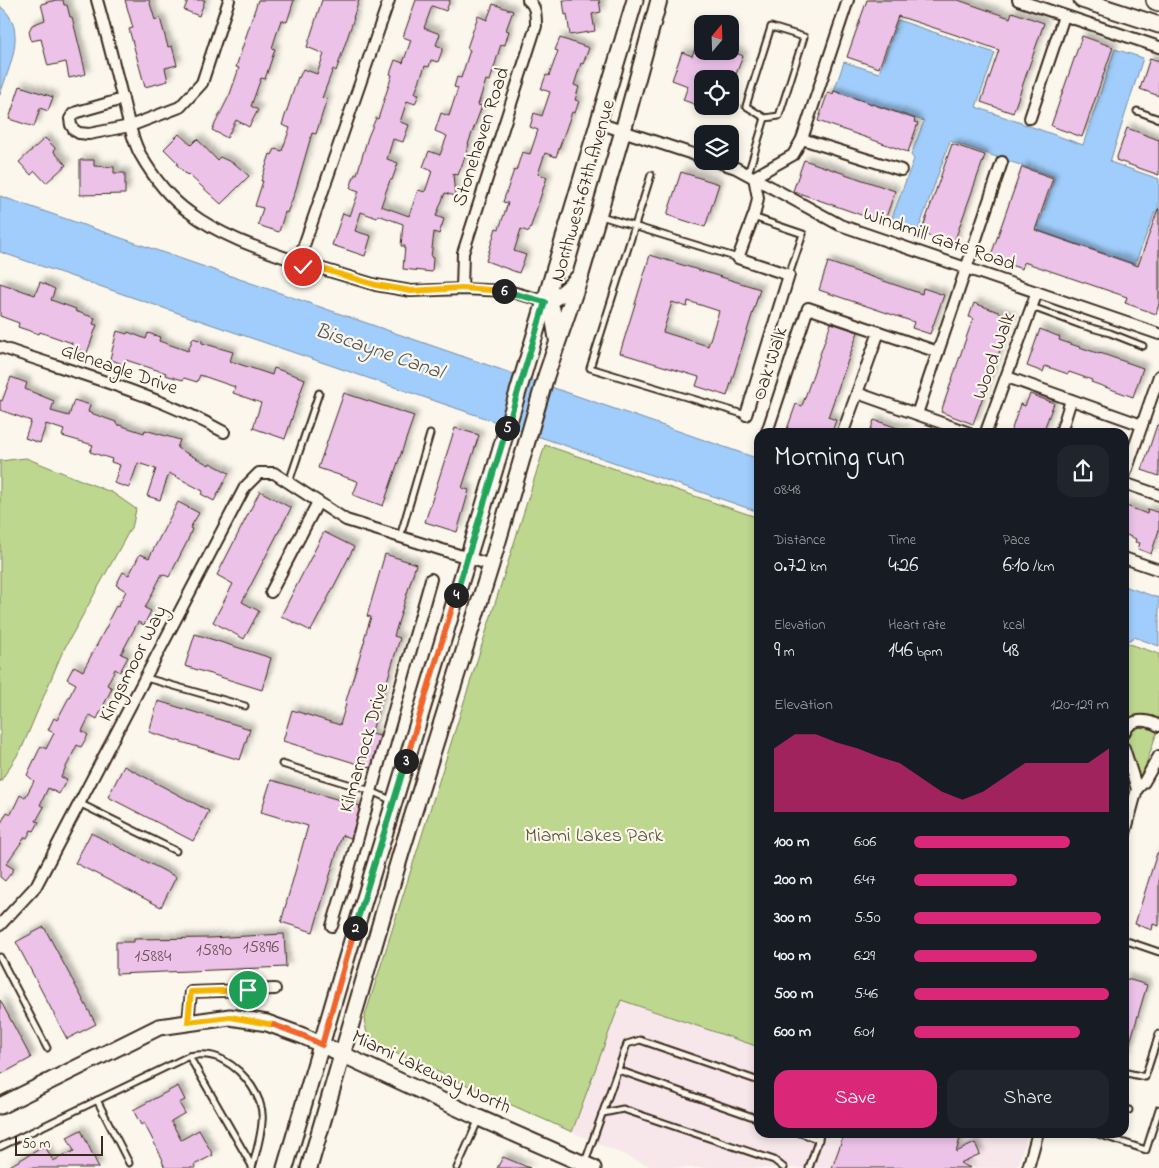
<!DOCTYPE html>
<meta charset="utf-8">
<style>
:root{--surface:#171b24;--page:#20242c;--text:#f1f3f6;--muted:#9ea1a6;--accent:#db2777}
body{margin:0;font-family:"Indie Flower",sans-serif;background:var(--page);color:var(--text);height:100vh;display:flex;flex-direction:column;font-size:19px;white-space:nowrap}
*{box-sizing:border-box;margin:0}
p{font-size:16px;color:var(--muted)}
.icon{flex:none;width:28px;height:28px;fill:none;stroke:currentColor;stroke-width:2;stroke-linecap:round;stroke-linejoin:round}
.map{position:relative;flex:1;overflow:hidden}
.panel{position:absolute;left:754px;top:428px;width:375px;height:710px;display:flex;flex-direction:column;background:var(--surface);border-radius:15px;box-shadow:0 2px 8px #0003}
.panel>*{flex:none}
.needle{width:32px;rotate:19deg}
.fabs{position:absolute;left:694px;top:15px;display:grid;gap:10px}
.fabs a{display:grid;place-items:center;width:45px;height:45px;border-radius:10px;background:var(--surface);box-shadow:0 2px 8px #0003;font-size:25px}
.scale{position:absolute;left:15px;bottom:12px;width:88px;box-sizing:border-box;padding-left:5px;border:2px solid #3b2a1e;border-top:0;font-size:14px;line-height:18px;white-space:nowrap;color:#3b2a1e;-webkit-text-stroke:4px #fbf7ec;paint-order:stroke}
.pin{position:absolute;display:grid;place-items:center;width:42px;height:42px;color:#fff;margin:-21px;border:2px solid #fff;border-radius:50%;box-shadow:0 1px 5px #0007}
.km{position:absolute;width:25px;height:25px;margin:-12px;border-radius:50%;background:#222;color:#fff;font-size:14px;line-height:25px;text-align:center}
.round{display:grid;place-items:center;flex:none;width:52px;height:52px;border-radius:15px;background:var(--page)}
.summary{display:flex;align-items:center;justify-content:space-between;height:85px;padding:0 20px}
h1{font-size:28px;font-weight:600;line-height:38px}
.metrics{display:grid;grid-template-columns:repeat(3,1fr);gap:8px;height:85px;padding:5px 20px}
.metrics div{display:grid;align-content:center}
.metrics b{font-size:21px;font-weight:600}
.metrics small{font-size:14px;font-weight:400}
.metrics p{font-size:14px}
.chart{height:140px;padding:10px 20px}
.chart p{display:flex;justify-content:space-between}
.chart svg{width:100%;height:90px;margin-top:5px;fill:var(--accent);opacity:.7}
.primary-button{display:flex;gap:10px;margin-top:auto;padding:10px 20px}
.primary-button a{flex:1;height:58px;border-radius:15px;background:var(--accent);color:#fff;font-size:20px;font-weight:600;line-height:58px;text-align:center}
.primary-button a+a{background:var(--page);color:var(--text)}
ul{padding:0 20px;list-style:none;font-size:16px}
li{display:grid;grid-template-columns:80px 60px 1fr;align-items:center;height:38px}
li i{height:12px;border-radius:6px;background:var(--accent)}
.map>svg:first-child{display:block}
.built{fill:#f7e7eb}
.green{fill:#bdd78f;stroke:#7c8056}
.water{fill:#a0cdfb;stroke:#788ca3}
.building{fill:#edc2e9;stroke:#3b2a1e;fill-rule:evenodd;filter:url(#shadow)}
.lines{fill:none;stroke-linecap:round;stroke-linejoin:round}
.lane-casing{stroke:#3b2a1e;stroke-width:9}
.street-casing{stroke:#3b2a1e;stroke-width:14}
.secondary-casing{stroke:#3b2a1e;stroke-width:19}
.highway-casing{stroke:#3b2a1e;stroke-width:22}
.lane{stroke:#fbf7ec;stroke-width:5}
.street{stroke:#fbf7ec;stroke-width:10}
.secondary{stroke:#fbf7ec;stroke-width:15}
.highway{stroke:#fbf7ec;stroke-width:19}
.split-1-casing{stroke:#fff;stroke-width:10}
.split-2-casing{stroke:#fff;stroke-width:10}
.split-3-casing{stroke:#fff;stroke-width:10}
.split-4-casing{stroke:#fff;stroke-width:10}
.split-5-casing{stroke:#fff;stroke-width:10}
.split-6-casing{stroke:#fff;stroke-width:10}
.split-7-casing{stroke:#fff;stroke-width:10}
.split-1{stroke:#f5b400;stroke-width:6}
.split-2{stroke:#f0652b;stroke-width:6}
.split-3{stroke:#22a559;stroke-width:6}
.split-4{stroke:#f0652b;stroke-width:6}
.split-5{stroke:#22a559;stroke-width:6}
.split-6{stroke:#22a559;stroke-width:6}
.split-7{stroke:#f5b400;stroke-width:6}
.labels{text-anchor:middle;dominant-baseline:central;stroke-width:4.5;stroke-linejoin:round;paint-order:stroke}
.number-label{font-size:18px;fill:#685051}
.street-label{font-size:20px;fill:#3b2a1e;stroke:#fbf7ec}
.park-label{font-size:20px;fill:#5c553a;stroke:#fbf7ec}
.water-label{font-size:21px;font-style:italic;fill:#545355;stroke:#fbf7ec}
</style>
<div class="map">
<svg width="1159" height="1168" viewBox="0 0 1159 1168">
<defs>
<filter id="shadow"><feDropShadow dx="4.5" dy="-4.5" stdDeviation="2.5" flood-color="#0004"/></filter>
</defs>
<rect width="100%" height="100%" fill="#fbf7ec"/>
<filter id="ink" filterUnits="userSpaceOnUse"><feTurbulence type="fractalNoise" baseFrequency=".02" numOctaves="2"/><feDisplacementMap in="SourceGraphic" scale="10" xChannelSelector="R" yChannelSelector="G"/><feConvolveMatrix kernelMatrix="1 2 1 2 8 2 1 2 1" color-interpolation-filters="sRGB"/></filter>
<g filter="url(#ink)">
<polygon class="built" points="621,1000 759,1047 759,1132 1028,1133 1017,1168 654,1168 572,1132"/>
<g class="green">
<polygon points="545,445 759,518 759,1047 621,1000 572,1132 373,1043 367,1034 364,1019"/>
<polygon points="26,458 113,493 136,509 133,524 62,653 22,748 0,782 0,461"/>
<polygon points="1124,642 1159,654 1159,726 1124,829"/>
</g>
<g class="water">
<path d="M 0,6 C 29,29 9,66 0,95 Z"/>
<polygon points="898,20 995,53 976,107 1083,145 1115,49 1143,58 1110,162 1159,179 1159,213 1155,212 1135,264 1037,230 1055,177 950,141 918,231 891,220 914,159 911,155 924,121 834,91 844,62 879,73"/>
<polygon points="0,196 759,459 759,512 0,252"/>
<polygon points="1124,586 1159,598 1159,646 1134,637 1128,641 1124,653"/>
</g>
<g class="building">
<polygon points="56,0 63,0 64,5 67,5 70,17 72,17 86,74 69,78 66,62 48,66 41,39 31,41 29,31 32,25 45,20 41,4"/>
<polygon points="125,0 149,0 155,20 160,18 168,47 172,46 177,65 165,68 168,81 145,87 129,29 133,28"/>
<polygon points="188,0 205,0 199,16 184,10"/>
<polygon points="258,0 294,0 287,22 281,20 272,48 275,49 265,79 261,78 251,106 258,110 249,127 236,120 227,138 212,130 230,94 239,68 236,67"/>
<polygon points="322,0 359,0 353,18 354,18 336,71 333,69 322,98 327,99 316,134 312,133 295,192 287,213 285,212 279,232 258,225 263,208 255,206 263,181 261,181 270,154 272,155 275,149 282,151 290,128 282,125 298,77 299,78 303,69 317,74 324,54 307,47"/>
<polygon points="416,0 450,0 446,11 432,6 424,28 440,34 436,45 443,48 438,62 431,60 429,67 425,66 415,93 419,94 415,104 407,101 400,122 409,125 403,142 393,139 387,159 398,163 392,180 390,180 381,206 409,216 418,190 425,192 432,171 423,167 429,151 440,155 447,136 435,131 441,113 449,116 458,88 454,87 457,77 461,78 470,50 467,48 478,16 487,20 493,4 513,11 506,30 509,31 505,45 501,44 490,81 486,80 478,105 482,106 468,144 469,144 465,157 458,175 453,174 455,196 445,193 436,216 444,219 439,234 434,232 431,257 433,258 432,272 403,269 405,246 401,246 403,224 378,215 377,218 361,212 355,231 371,236 365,256 332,245 343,213 350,216 359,191 350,188 355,174 357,174 368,137 376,118 378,119 392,75 390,74 395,60 403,63 411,40 403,37"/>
<polygon points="563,0 599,0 601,12 592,14 595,31 570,35 567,14 565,15"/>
<polygon points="867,0 958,0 1010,18 1012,12 1044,23 1013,113 981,102 999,50 959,36 898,16 879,68 847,57"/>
<polygon points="702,31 702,51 731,51 743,56 734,79 702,79 702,107 683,100 688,86 672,80 682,52 692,56"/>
<polygon points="1082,36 1113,47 1082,137 1051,126"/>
<polygon points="560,38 589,48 583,64 581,63 574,85 579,87 575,100 579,101 575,113 572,112 556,157 545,153 538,174 547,177 529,232 521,229 514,251 526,255 519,273 486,261 496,228 499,229 508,203 503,202 514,170 516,171 522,152 530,154 538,130 530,127 534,113 542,116 550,92 541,89 546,75 549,76 558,51 555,50"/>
<polygon points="1150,58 1159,61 1159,96 1140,89"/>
<polygon points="20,86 53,97 48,111 40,108 34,127 9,119"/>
<polygon points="834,91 915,119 914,122 918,123 908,152 818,121 828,92 833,94"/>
<polygon points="1127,128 1159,140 1159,175 1116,160"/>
<polygon points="179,134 191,145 197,139 217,160 220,157 235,164 249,176 221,204 188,174 187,175 177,165 178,163 164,149"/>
<polygon points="45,138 55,148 54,152 66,165 46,183 35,171 31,175 19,162"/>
<polygon points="952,144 985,155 953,245 921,233"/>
<polygon points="80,160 94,160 94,166 114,167 114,173 125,173 125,194 80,195"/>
<polygon points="804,160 895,191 884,223 793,191"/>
<polygon points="1022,167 1053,178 1035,230 1138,266 1158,209 1159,209 1159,304 1156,314 1125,303 1127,297 1024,262 1022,269 990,258"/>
<polygon points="681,172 719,184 705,227 667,215"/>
<path d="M 650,255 L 760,289 L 727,396 L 696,386 L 699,377 L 620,353 ZM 688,301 L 719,311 L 708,346 L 663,332 L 672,302 L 687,307 Z"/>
<polygon points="828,262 922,294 923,288 944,295 930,334 912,328 914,322 819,290"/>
<polygon points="40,282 55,289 51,300 76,309 75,311 95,318 93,324 97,325 87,353 71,348 72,343 40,332 39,334 18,327 19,323 0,316 0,283 35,295"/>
<polygon points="974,303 1012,317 973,424 941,412 973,318 969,317"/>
<polygon points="831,323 858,332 828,417 836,420 832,432 786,432 796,404 802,406"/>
<polygon points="1040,329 1060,337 1059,340 1100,354 1100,353 1143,368 1133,397 1091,382 1092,380 1069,372 1068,374 1045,366 1043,372 1027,366"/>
<polygon points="117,331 127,334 128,332 146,339 148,333 160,337 159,341 188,351 193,338 202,341 202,343 233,352 230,361 272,375 274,368 305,379 285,439 253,428 261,403 233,393 235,387 200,375 197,382 184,378 183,380 165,375 166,373 126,360 124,365 110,359"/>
<polygon points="11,377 27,383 25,389 54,401 51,411 69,416 74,400 90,405 88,412 116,422 116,424 144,433 145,430 180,440 177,448 209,465 210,463 229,473 214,501 201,494 203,491 169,473 160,500 147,496 156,469 138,463 129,488 114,483 120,465 111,462 112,459 90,452 93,445 62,436 64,430 46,424 40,443 25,438 31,421 0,410 0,400 2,401"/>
<polygon points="344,393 414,416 383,506 353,495 358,482 357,481 318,468"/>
<polygon points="1030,394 1054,403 1043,432 1011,432 1020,404 1025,406"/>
<polygon points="874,420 907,431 906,432 870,432"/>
<polygon points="1157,425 1159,425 1159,476 1142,470"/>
<polygon points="455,428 479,435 462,488 469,490 457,532 425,522"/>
<polygon points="260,491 291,508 242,602 259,611 244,639 213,622 233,584 217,575"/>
<polygon points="178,502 199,513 190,528 192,529 187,542 169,577 162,574 145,608 151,611 144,625 138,622 121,654 128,657 120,672 115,669 107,685 112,688 97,719 90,715 82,731 88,735 81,747 77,745 61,777 67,779 59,794 48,788 40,805 44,807 36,821 39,822 34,831 31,830 27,838 25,837 6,864 14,869 5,881 0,877 0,825 7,812 11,814 20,795 25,798 34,781 27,775 41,746 46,749 54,733 48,730 54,718 57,720 76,684 67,679 74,666 83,671 109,622 108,621 116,606 118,607 126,591 116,585 123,572 129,575 140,554 149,558"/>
<polygon points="1124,505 1147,514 1148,509 1159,513 1159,530 1151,554 1138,549 1140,543 1135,542 1136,539 1124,534"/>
<polygon points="324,532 354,547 311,631 281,616"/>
<polygon points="385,554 416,564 394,636 400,638 371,734 380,736 371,768 283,741 292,710 340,725 346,704 345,704 365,639 364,639 371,617 367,616"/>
<polygon points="195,634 271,658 262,690 185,666"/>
<polygon points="158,701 250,729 240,760 149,732"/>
<polygon points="124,766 209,811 193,841 108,797"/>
<polygon points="271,780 360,806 351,838 342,835 313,932 281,922 308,826 261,812"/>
<polygon points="91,833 176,877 161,907 75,863"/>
<polygon points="1157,853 1159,853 1159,926 1153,924 1152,930 1135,924"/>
<polygon points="44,927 96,1024 67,1039 16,942"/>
<polygon points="284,934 286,967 116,974 116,942 134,942 134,939 210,938"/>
<polygon points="1124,978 1147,985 1126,1056 1124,1056"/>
<polygon points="0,1000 31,1058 0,1075"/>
<polygon points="178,1086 185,1100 179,1103 185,1113 171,1121 181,1140 199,1130 213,1155 194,1165 196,1168 165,1168 162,1161 163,1160 144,1123 141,1125 133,1110"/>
<polygon points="81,1130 99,1168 6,1168 45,1146 53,1161 74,1151 67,1137"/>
<polygon points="845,1132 962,1132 956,1152 975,1143 980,1154 960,1163 971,1168 832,1168"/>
<polygon points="503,1157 530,1168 497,1168"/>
</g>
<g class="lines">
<defs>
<g id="lane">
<polygon points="771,27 804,37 779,116 765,118 746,106"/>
<polyline points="1137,111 1159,119"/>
<polyline points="748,174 765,118"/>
<polyline points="651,175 590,368 746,415"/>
<polyline points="601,216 738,258"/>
<polyline points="753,217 803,234 789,275"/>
<polyline points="1032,307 1081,325 1110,333 1143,346"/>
<polyline points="289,482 319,393"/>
<polyline points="400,537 430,434"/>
<polyline points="146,678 245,706"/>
<polyline points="282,764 371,791 393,801"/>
<polyline points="81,804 176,851"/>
<polyline points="1124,940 1159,952"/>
<polyline points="0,957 47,1048"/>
<polyline points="189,1056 252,1166"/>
<polyline points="618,1070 759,1119"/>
<polyline points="1124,1073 1127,1073 1145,1077 1159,1034"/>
<polyline points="97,1100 129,1163"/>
<polyline points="1124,1108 1129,1110"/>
<polyline points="603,1113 623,1109 774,1160 784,1168"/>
<polyline points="798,1132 819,1140"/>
<polyline points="1092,1132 1146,1150 1159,1109"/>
<path d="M 0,1147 L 189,1056 C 200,1054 212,1054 223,1060 C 244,1071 265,1098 262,1122 C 261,1137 256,1153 252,1168"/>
<polyline points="585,1162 627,1044 640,1040 759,1081"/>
<polyline points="457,1168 478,1121"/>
<polyline points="809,1168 821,1132"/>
</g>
<g id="street">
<path d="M 97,0 C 106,32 114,64 122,96 C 127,115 131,137 140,154 C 152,175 169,198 189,212 C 219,235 257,248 292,260"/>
<polyline points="1018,0 1159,47"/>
<polyline points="123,99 77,112 73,114 70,119 71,125 74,130 79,133 89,134 130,126 180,107 202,83 229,0"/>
<polyline points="1030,118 1064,16"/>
<polyline points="598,123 702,157"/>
<polyline points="802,139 901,170"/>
<polyline points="715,161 736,168 840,225 1159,334"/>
<circle cx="300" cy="261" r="7"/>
<polyline points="301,254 389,0"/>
<polyline points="306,264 376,285 411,291 462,289 508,291 545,301"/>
<path d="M 462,289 L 463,253 L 536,26 C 536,16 536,6 528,0"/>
<path d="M 0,347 C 75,373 154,393 224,432"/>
<polyline points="1007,377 1142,425"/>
<polyline points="857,393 967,432"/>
<polyline points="917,414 1002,162"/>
<polyline points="746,415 789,275 738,258 755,212 758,198 754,177 793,155 802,139 848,0"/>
<polyline points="768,432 767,432 808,308 938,352"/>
<polyline points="843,432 879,332"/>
<polyline points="986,432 1037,292"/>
<polyline points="1061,432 1071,400"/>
<polyline points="1124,477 1159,376"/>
<polyline points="1124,483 1159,495"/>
<polyline points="1124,558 1159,570"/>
<polyline points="271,592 318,502"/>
<path d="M 1124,733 C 1131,718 1146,718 1159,726"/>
<polyline points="1124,748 1137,789"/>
<polyline points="1124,837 1137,789 1144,782 1159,756"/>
<polyline points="0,925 36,886 245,487 259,473 274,473 346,520 491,565"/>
<polyline points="332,926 346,880 431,579"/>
<polyline points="188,1022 191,992 275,989"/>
<polyline points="1028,1168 1038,1132"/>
</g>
<g id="secondary">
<polyline points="1082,0 1159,25"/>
<path d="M 545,301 C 559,298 568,289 578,278"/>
<polyline points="545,301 552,309 557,339"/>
<polyline points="0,1106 159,1027 230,1017 267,1023 303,1036 479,1118 593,1168"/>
<polyline points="285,1168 344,967 491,482 635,0"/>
<polyline points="309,1168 401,853 491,565 546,376 581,274 623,131 659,0"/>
</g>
<polyline id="highway" points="1156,0 1159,1"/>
</defs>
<use href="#lane" class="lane-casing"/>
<use href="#street" class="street-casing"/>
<use href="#secondary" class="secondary-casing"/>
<use href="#highway" class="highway-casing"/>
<use href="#lane" class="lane"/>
<use href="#street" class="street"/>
<use href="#secondary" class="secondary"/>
<use href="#highway" class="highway"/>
</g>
</g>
<g class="lines" filter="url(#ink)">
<defs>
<polyline id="split-1" points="248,990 191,992 188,1022 230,1017 274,1025"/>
<polyline id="split-2" points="274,1025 304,1036 322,1045 355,928"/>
<polyline id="split-3" points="355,928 406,761"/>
<polyline id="split-4" points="406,761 456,595"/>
<polyline id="split-5" points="456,595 507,428"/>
<polyline id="split-6" points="504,291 545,302 507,428"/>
<polyline id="split-7" points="303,267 306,264 376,285 411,291 462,288 504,291"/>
</defs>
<use href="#split-1" class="split-1-casing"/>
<use href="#split-2" class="split-2-casing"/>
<use href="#split-3" class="split-3-casing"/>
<use href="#split-4" class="split-4-casing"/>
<use href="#split-5" class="split-5-casing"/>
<use href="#split-6" class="split-6-casing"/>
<use href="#split-7" class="split-7-casing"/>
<use href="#split-1" class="split-1"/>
<use href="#split-2" class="split-2"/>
<use href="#split-3" class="split-3"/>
<use href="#split-4" class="split-4"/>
<use href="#split-5" class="split-5"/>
<use href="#split-6" class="split-6"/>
<use href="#split-7" class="split-7"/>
</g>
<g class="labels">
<g class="number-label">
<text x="261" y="948">15896</text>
<text x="214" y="951">15890</text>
<text x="153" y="957">15884</text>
</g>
<g class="street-label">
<text transform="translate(482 137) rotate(-72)">Stonehaven Road</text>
<text transform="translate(584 191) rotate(-74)">Northwest 67th Avenue</text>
<text transform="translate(939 240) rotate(19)">Windmill Gate Road</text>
<text transform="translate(995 356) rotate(-70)">Wood Walk</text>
<text transform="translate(771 364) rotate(-72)">Oak Walk</text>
<text transform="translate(119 370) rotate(19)">Gleneagle Drive</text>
<text transform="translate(134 664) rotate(-63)">Kingsmoor Way</text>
<text transform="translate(365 748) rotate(-74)">Kilmarnock Drive</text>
<text transform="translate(431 1073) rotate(25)">Miami Lakeway North</text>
</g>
<g class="park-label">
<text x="594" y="836">Miami Lakes Park</text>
</g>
<g class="water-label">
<text transform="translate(379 352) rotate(19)">Biscayne Canal</text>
</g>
</g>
</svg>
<div class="fabs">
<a><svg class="needle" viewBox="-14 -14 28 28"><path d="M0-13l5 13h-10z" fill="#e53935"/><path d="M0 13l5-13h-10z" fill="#9ea1a6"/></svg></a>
<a><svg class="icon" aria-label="locate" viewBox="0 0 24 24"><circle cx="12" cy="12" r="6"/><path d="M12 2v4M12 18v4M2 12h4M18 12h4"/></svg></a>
<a><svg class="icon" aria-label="layers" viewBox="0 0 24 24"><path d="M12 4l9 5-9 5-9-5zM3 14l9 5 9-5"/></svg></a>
</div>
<div class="scale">50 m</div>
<div class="pin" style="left:248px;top:990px;background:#1e9e55"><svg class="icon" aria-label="arrive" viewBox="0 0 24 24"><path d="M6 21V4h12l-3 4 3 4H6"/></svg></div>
<div class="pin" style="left:303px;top:267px;background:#d93025"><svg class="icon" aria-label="check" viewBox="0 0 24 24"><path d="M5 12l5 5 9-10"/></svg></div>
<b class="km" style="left:355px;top:928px">2</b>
<b class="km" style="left:406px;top:761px">3</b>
<b class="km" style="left:456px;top:595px">4</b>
<b class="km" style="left:507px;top:428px">5</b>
<b class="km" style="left:504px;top:291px">6</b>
<section class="panel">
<div class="summary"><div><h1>Morning run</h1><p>08:48</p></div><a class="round"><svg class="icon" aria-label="share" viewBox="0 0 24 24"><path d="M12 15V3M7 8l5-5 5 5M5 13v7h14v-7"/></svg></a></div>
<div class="metrics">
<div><p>Distance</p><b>0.72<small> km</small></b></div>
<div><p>Time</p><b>4:26</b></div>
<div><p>Pace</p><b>6:10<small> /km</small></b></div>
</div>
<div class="metrics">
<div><p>Elevation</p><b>9<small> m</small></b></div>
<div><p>Heart rate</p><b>146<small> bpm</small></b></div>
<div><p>kcal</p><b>48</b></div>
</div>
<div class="chart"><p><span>Elevation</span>120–129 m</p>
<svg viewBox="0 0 160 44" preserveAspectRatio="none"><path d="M0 44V13L10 6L20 6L30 10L40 13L50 17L60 20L70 27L80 34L90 38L100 34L110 27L120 20L130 20L140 20L150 20L160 13V44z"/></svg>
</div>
<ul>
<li><b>100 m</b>6:06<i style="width:80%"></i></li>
<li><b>200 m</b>6:47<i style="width:53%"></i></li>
<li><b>300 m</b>5:50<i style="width:96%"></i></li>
<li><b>400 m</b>6:29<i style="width:63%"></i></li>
<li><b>500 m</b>5:46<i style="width:100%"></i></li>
<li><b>600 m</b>6:01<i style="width:85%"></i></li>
</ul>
<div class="primary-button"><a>Save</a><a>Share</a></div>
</section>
</div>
